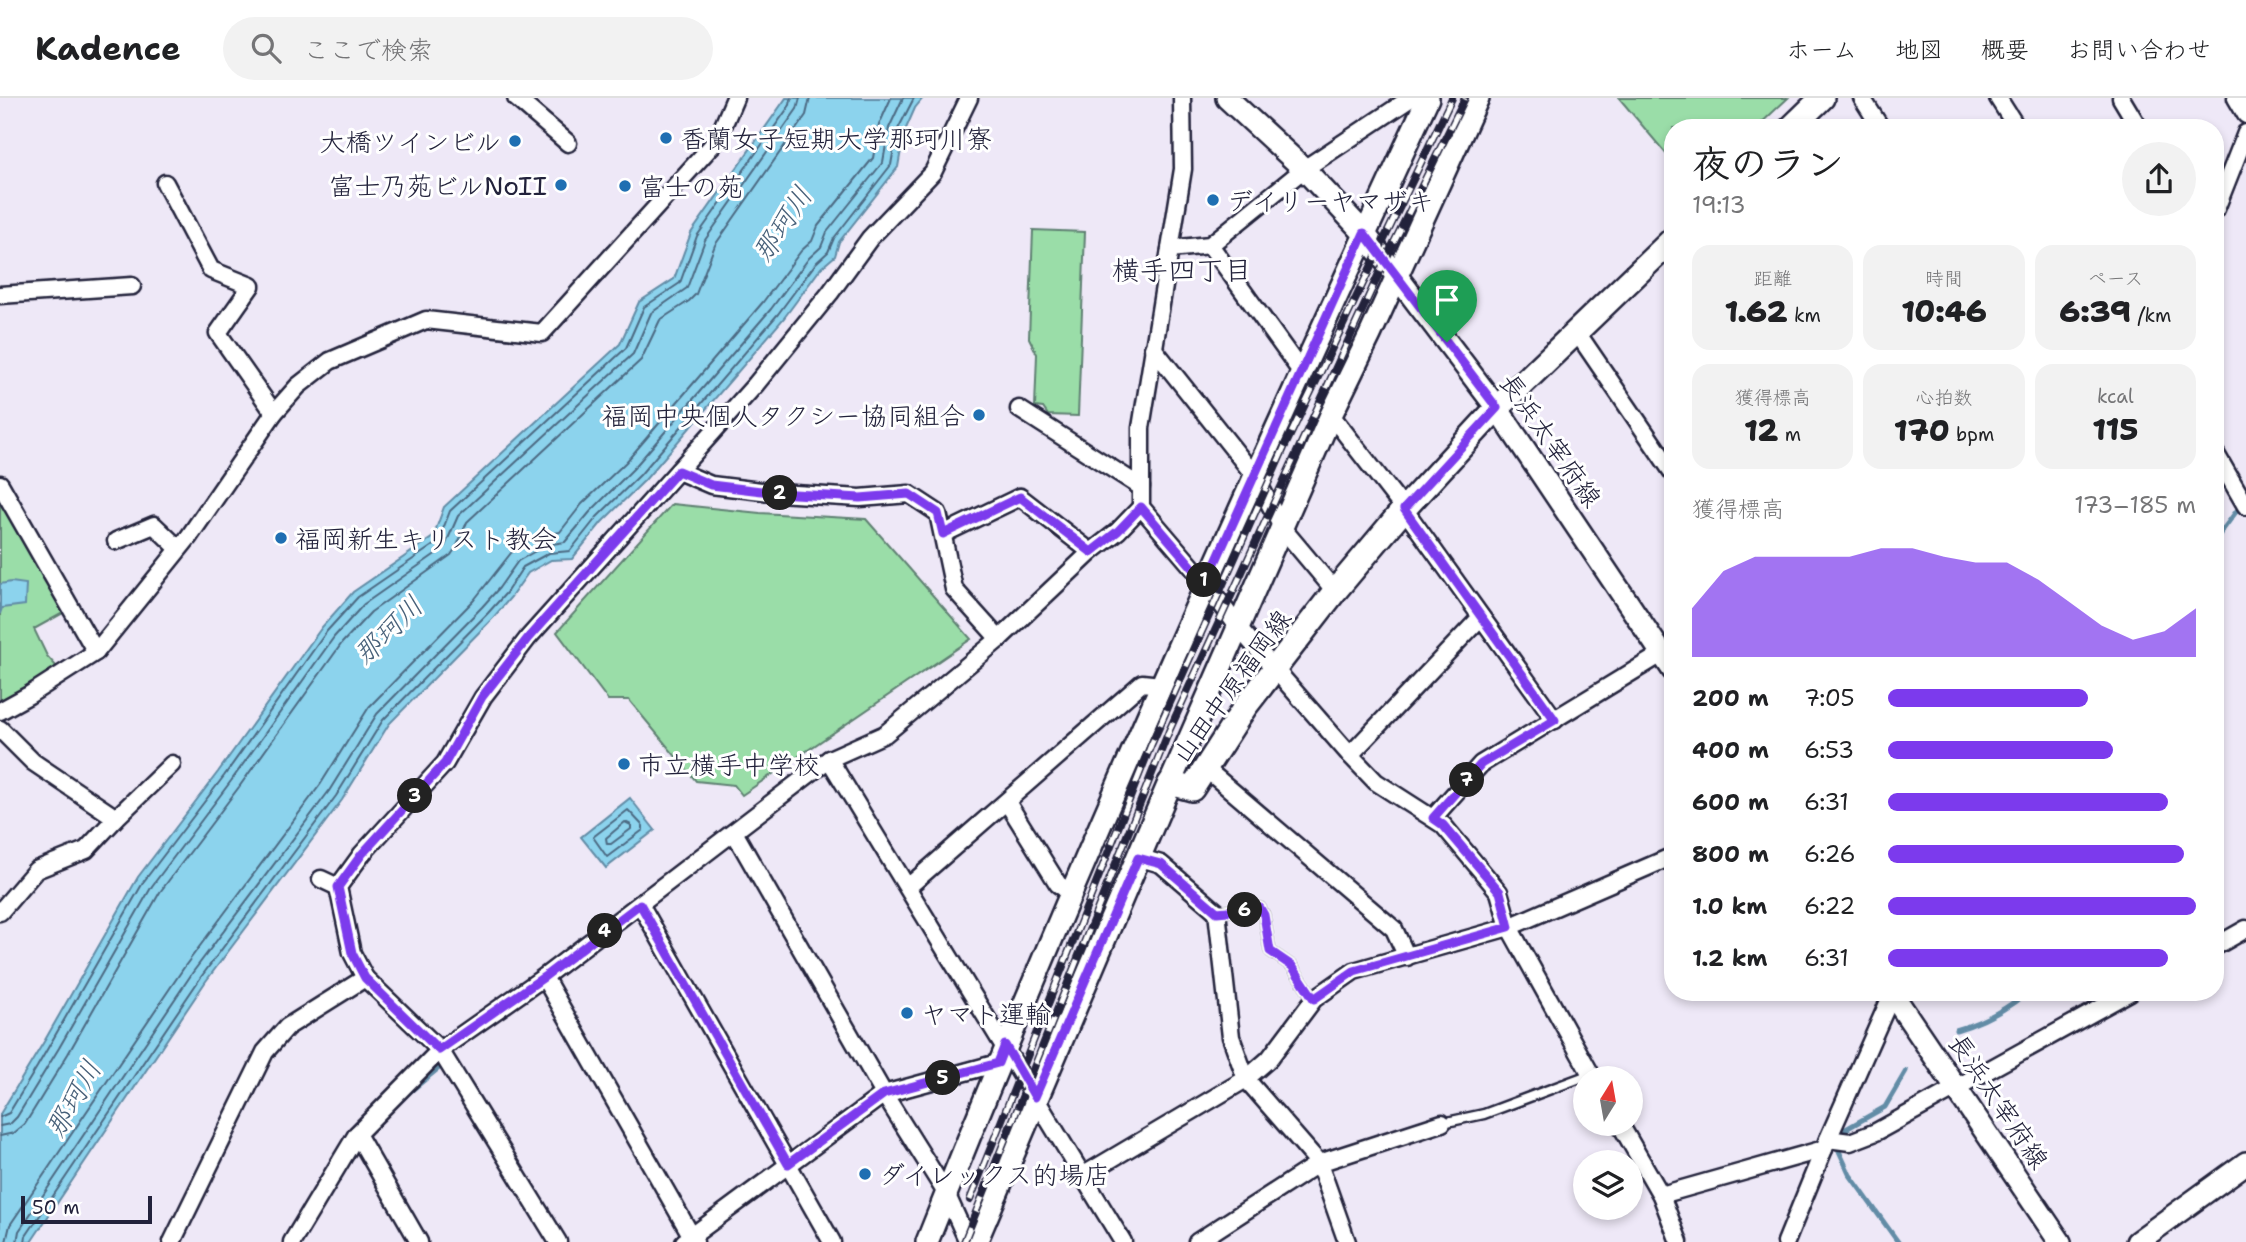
<!DOCTYPE html>
<html lang="ja">
<meta charset="utf-8">
<style>
:root{--surface:#fff;--page:#f2f2f2;--text:#202124;--muted:#757577;--line:#e0e0e0;--accent:#7c3aed}
body{margin:0;font-family:"Shantell Sans","Klee One",sans-serif;background:var(--page);color:var(--text);height:100vh;display:flex;flex-direction:column;font-size:26px;white-space:nowrap}
*{box-sizing:border-box;margin:0}
p{font-size:23px;color:var(--muted)}
.icon{flex:none;width:38px;height:38px;fill:none;stroke:currentColor;stroke-width:2;stroke-linecap:round;stroke-linejoin:round}
.map{position:relative;flex:1;overflow:hidden}
.details{position:absolute;left:1664px;top:21px;width:560px;height:882px;display:flex;flex-direction:column;background:var(--surface);border-radius:28px;box-shadow:0 4px 10px #0003}
.details>*{flex:none}
.needle{width:46px;rotate:11deg}
.tools{position:absolute;left:1573px;top:968px;display:grid;gap:14px}
.tools a{display:grid;place-items:center;width:70px;height:70px;border-radius:50%;background:var(--surface);box-shadow:0 4px 10px #0003;font-size:35px}
.scale{position:absolute;left:21px;bottom:18px;width:131px;box-sizing:border-box;padding-left:7px;border:4px solid #22223b;border-top:0;font-size:19px;line-height:24px;white-space:nowrap;color:#22223b;-webkit-text-stroke:5px #fff;paint-order:stroke}
.pin{position:absolute;display:grid;place-items:center;width:60px;height:60px;color:#fff;margin:-72px -30px;border-radius:50% 50% 50% 0;rotate:-45deg;box-shadow:0 0 7px #0007}
.pin .icon{rotate:45deg}
.km{position:absolute;width:35px;height:35px;margin:-18px;border-radius:50%;background:#222;color:#fff;font-size:19px;line-height:35px;text-align:center}
.round{display:grid;place-items:center;flex:none;width:74px;height:74px;border-radius:37px;background:var(--page)}
.head{display:flex;align-items:center;justify-content:space-between;height:119px;padding:0 28px}
h1{font-size:38px;font-weight:800;line-height:52px}
.figures{display:grid;grid-template-columns:repeat(3,1fr);gap:10px;height:119px;padding:7px 28px}
.figures div{display:grid;align-content:center;border-radius:18px;background:var(--page);text-align:center}
.figures b{font-size:30px;font-weight:800}
.figures small{font-size:19px;font-weight:400}
.figures p{font-size:19px}
.chart{height:196px;padding:14px 28px}
.chart p{display:flex;justify-content:space-between}
.chart svg{width:100%;height:126px;margin-top:7px;fill:var(--accent);opacity:.7}
ul{padding:0 28px;list-style:none;font-size:23px}
li{display:grid;grid-template-columns:112px 84px 1fr;align-items:center;height:52px}
li i{height:18px;border-radius:9px;background:var(--accent)}
header{display:flex;align-items:center;gap:42px;box-sizing:border-box;height:98px;padding:0 35px;background:var(--surface);border-bottom:2px solid var(--line)}
header strong{font-size:33px}
nav{display:flex;gap:38px;margin-inline-start:auto;font-size:24px}
.search{width:490px;height:63px;background:var(--page);display:flex;align-items:center;gap:18px;box-sizing:border-box;padding:0 24px;border-radius:38px;color:var(--muted);font-size:26px}
.map>svg:first-child{display:block}
.green{fill:#9adda8;stroke:#5e8072;stroke-width:2}
.water{fill:#8cd3ed;stroke:#628ca6;stroke-width:2}
.lines{fill:none;stroke-linecap:round;stroke-linejoin:round}
.shore{stroke:#4c6982;stroke-width:2}
.stream{stroke:#628ca6;stroke-width:5}
.service-casing{stroke:#22223b;stroke-width:13}
.minor-casing{stroke:#22223b;stroke-width:21}
.tertiary-casing{stroke:#22223b;stroke-width:26}
.secondary-casing{stroke:#22223b;stroke-width:28}
.service{stroke:#fff;stroke-width:8}
.minor{stroke:#fff;stroke-width:16}
.tertiary{stroke:#fff;stroke-width:21}
.secondary{stroke:#fff;stroke-width:23}
.rail-casing{stroke:#22223b;stroke-width:8}
.rail{stroke:#fff;stroke-width:5;stroke-dasharray:16;stroke-linecap:butt}
.route-casing{stroke:#fff;stroke-width:14}
.route{stroke:#7c3aed;stroke-width:9}
.poi-dot{fill:#1f6fb2;stroke:#fff;stroke-width:2.5}
.labels{text-anchor:middle;dominant-baseline:central;stroke-width:6;stroke-linejoin:round;paint-order:stroke}
.poi-label{font-size:26px;fill:#22223b;stroke:#fff;text-anchor:start}
.street-label{font-size:26px;fill:#22223b;stroke:#fff}
.water-label{font-size:28px;font-style:italic;fill:#476079;stroke:#fff}
.neighbourhood-label{font-size:28px;fill:#22223b;stroke:#fff}
</style>
<header>
<strong>Kadence</strong>
<div class="search"><svg class="icon" aria-label="search" viewBox="0 0 24 24"><circle cx="10" cy="10" r="6"/><path d="M15 15l6 6"/></svg>ここで検索</div>
<nav><a>ホーム</a><a>地図</a><a>概要</a><a>お問い合わせ</a></nav>
</header>
<div class="map">
<svg width="2246" height="1144" viewBox="0 0 2246 1144">
<rect width="100%" height="100%" fill="#eee8f7"/>
<filter id="ink" filterUnits="userSpaceOnUse"><feTurbulence type="fractalNoise" baseFrequency=".0143" numOctaves="2"/><feDisplacementMap in="SourceGraphic" scale="14" xChannelSelector="R" yChannelSelector="G"/><feConvolveMatrix kernelMatrix="1 2 1 2 8 2 1 2 1" color-interpolation-filters="sRGB"/></filter>
<g filter="url(#ink)">
<g class="green">
<polygon points="1619,0 1788,0 1756,30 1673,30 1673,64"/>
<polygon points="1033,132 1085,134 1078,318 1048,317 1043,310 1035,309 1037,256 1029,240"/>
<polygon points="0,396 63,515 34,531 47,558 57,569 21,593 0,603"/>
<polygon points="672,406 760,415 866,421 971,541 742,697 734,687 696,683 629,602 608,602 557,534"/>
</g>
<g class="water">
<polygon points="786,0 923,0 915,10 904,35 898,69 839,144 835,158 821,170 784,220 645,382 602,424 572,461 551,462 528,475 511,499 493,520 389,626 342,702 206,883 31,1144 0,1144 0,1016 45,942 138,779 218,674 322,529 353,494 433,439 444,409 620,246 639,204 674,181 691,135"/>
<polygon points="11,484 26,486 25,507 2,510 0,516 0,486"/>
<polygon points="630,700 655,732 606,770 581,739"/>
</g>
<g class="lines">
<g class="shore">
<polygon points="628,712 643,728 643,732 607,759 593,739"/>
<polygon points="625,724 631,727 631,731 611,746 607,746 606,740"/>
<polyline points="0,1019 9,1015 37,969 144,783 224,678 327,533 358,499 438,444 450,413 626,250 644,209 680,185 697,138 790,7 791,0"/>
<polyline points="0,1028 10,1026 17,1019 59,950 152,788 231,683 334,539 364,506 444,450 458,418 633,256 651,215 687,190 705,142 797,11 800,0"/>
<polyline points="0,1038 14,1035 25,1026 68,956 160,794 239,689 342,545 371,514 451,457 457,448 467,424 641,262 660,222 689,203 696,196 715,147 806,17 810,0"/>
<polyline points="6,1144 10,1127 185,868 320,687 369,609 474,502 511,455 524,445 541,438 560,434 582,406 626,364 763,204 801,153 812,143 818,128 873,60 879,27 891,0"/>
<polyline points="17,1144 19,1133 193,874 329,693 377,616 482,509 499,490 518,463 546,447 565,444 590,414 633,371 771,211 809,160 821,149 827,134 883,64 889,30 903,0"/>
<polyline points="25,1144 26,1138 201,879 336,698 383,622 488,515 506,495 523,469 549,455 570,453 597,419 640,377 778,216 816,165 828,154 834,140 891,67 897,33 914,0"/>
</g>
<g class="stream">
<polyline points="2216,441 2241,407"/>
<path d="M 1956,932 C 1983,924 2005,913 2027,894"/>
<polyline points="407,996 445,965"/>
<polyline points="1898,1144 1850,1077 1839,1053 1846,1031 1885,1009 1906,973"/>
</g>
<defs>
<g id="service">
<polyline points="1217,814 1260,810 1264,817 1270,853 1292,868 1314,901"/>
<polyline points="1442,1025 1484,1016 1591,976"/>
</g>
<g id="minor">
<polyline points="516,0 568,45"/>
<polyline points="1182,0 1183,71 1141,330 1141,409 1206,485 1238,529 1350,657 1376,684 1443,727 1499,794 1509,829 1593,980"/>
<polyline points="1862,0 1881,30"/>
<polyline points="1998,0 2017,30"/>
<polyline points="2121,0 2139,30"/>
<polyline points="2236,0 2246,17"/>
<polyline points="165,85 211,172 251,188 218,235 274,315"/>
<polyline points="2216,111 2246,35"/>
<polyline points="1210,147 1302,275"/>
<polyline points="1170,151 1210,147 1304,71 1411,0"/>
<polyline points="0,197 132,188"/>
<polyline points="1576,233 1673,375"/>
<polyline points="1153,250 1254,377 1283,431 1335,493"/>
<polyline points="1019,311 1141,389"/>
<polyline points="1331,317 1404,411 1555,622"/>
<polyline points="2216,356 2246,408"/>
<polyline points="678,373 711,387 778,395 860,400 909,396 938,415 954,491 999,541"/>
<polyline points="0,386 96,554"/>
<polyline points="943,436 1020,399 1091,454"/>
<polyline points="116,443 154,427 178,450"/>
<polyline points="0,613 29,597 96,554 188,440 274,315 298,288 330,263 426,222 542,235 717,42 735,0"/>
<polyline points="0,631 33,664 116,720"/>
<polyline points="1350,657 1481,519"/>
<polyline points="829,661 1123,1144"/>
<polyline points="1205,670 1394,831 1407,859"/>
<polyline points="1007,704 1058,786 1071,795"/>
<polyline points="1433,720 1481,666 1673,549"/>
<polyline points="734,734 884,996 946,1095 968,1144"/>
<polyline points="1138,759 1161,766 1217,814 1231,939 1246,981 1319,1065 1347,1144"/>
<polyline points="321,781 338,789"/>
<polyline points="908,789 1142,585 1161,587"/>
<polyline points="640,806 832,1144"/>
<polyline points="0,814 36,772 86,752 116,720 172,666"/>
<polyline points="2216,848 2246,831"/>
<polyline points="544,879 695,1144"/>
<polyline points="365,880 440,952 558,1144"/>
<polyline points="1620,1026 1661,1097 1679,1144"/>
<polyline points="357,1036 419,1144"/>
<polyline points="1828,1041 1850,1044 1876,1034 2130,894"/>
<polyline points="1084,1077 1246,981 1269,961 1314,901 1354,873 1509,829 1673,758"/>
<polyline points="1661,1097 1824,1051"/>
<polyline points="172,1144 265,954 287,929 365,880 352,855 338,789 362,756 445,665 483,599 528,540 756,286 830,195 870,140 933,74 969,0"/>
<polyline points="292,1144 357,1036 440,952 544,879 829,661 885,636 999,541 1091,454 1118,433 1141,409"/>
<polyline points="684,1144 884,996 998,965"/>
<polyline points="1197,1144 1319,1065 1442,1025"/>
<polyline points="1786,1144 1828,1041 1893,894"/>
</g>
<g id="tertiary">
<polyline points="1227,0 1304,71 1364,135 1497,310 1673,572"/>
<polyline points="1170,685 1331,317 1370,237 1478,0"/>
<polyline points="1891,894 2060,1144"/>
<path d="M 927,1144 C 1081,757 1253,378 1428,0"/>
<polyline points="2137,1144 2246,1065"/>
</g>
<g id="secondary">
<polyline points="1791,30 1822,0"/>
<polyline points="975,1144 1170,685 1192,691 1245,609 1335,493 1404,411 1497,310 1673,141"/>
</g>
</defs>
<use href="#service" class="service-casing"/>
<use href="#minor" class="minor-casing"/>
<use href="#tertiary" class="tertiary-casing"/>
<use href="#secondary" class="secondary-casing"/>
<use href="#service" class="service"/>
<use href="#minor" class="minor"/>
<use href="#tertiary" class="tertiary"/>
<use href="#secondary" class="secondary"/>
<defs>
<g id="rail">
<polyline points="970,1102 1151,647 1284,350 1452,0"/>
<polyline points="964,1144 1169,633 1383,167 1465,0"/>
</g>
</defs>
<use href="#rail" class="rail-casing"/>
<use href="#rail" class="rail"/>
</g>
</g>
<g class="lines" filter="url(#ink)">
<defs>
<polygon id="route" points="1364,135 1497,310 1404,411 1555,622 1481,666 1433,720 1443,727 1500,794 1509,829 1354,873 1314,901 1292,868 1270,853 1264,817 1260,810 1217,814 1161,766 1138,760 1035,999 1005,947 998,965 884,996 788,1066 640,806 544,879 439,952 365,880 352,855 338,789 362,756 445,665 482,599 528,540 678,373 711,387 778,395 860,400 909,396 938,415 943,436 1020,399 1091,454 1118,433 1141,409 1206,485"/>
</defs>
<use href="#route" class="route-casing"/>
<use href="#route" class="route"/>
</g>
<g class="poi-dot">
<circle cx="666" cy="40" r="7"/>
<circle cx="515" cy="43" r="7"/>
<circle cx="561" cy="87" r="7"/>
<circle cx="625" cy="88" r="7"/>
<circle cx="1213" cy="102" r="7"/>
<circle cx="979" cy="317" r="7"/>
<circle cx="281" cy="440" r="7"/>
<circle cx="624" cy="666" r="7"/>
<circle cx="907" cy="915" r="7"/>
<circle cx="865" cy="1076" r="7"/>
</g>
<g class="labels">
<g class="poi-label">
<text x="680" y="40">香蘭女子短期大学那珂川寮</text>
<text x="501" y="43" text-anchor="end">大橋ツインビル</text>
<text x="547" y="87" text-anchor="end">富士乃苑ビルNoII</text>
<text x="639" y="88">富士の苑</text>
<text x="1227" y="102">デイリーヤマザキ</text>
<text x="965" y="317" text-anchor="end">福岡中央個人タクシー協同組合</text>
<text x="295" y="440">福岡新生キリスト教会</text>
<text x="638" y="666">市立横手中学校</text>
<text x="921" y="915">ヤマト運輸</text>
<text x="879" y="1076">ダイレックス的場店</text>
</g>
<g class="street-label">
<text transform="translate(1551 342) rotate(55)">長浜太宰府線</text>
<text transform="translate(1231 588) rotate(-54)">山田中原福岡線</text>
<text transform="translate(1999 1003) rotate(56)">長浜太宰府線</text>
</g>
<g class="water-label">
<text transform="translate(782 126) rotate(-57)">那珂川</text>
<text transform="translate(388 532) rotate(-45)">那珂川</text>
<text transform="translate(73 1001) rotate(-61)">那珂川</text>
</g>
<g class="neighbourhood-label">
<text x="1182" y="172">横手四丁目</text>
</g>
</g>
</svg>
<div class="tools">
<a><svg class="needle" viewBox="-14 -14 28 28"><path d="M0-13l5 13h-10z" fill="#e53935"/><path d="M0 13l5-13h-10z" fill="#757577"/></svg></a>
<a><svg class="icon" aria-label="layers" viewBox="0 0 24 24"><path d="M12 4l9 5-9 5-9-5zM3 14l9 5 9-5"/></svg></a>
</div>
<div class="scale">50 m</div>
<div class="pin" style="left:1447px;top:244px;background:#1e9e55"><svg class="icon" aria-label="arrive" viewBox="0 0 24 24"><path d="M6 21V4h12l-3 4 3 4H6"/></svg></div>
<b class="km" style="left:1204px;top:482px">1</b>
<b class="km" style="left:780px;top:395px">2</b>
<b class="km" style="left:415px;top:698px">3</b>
<b class="km" style="left:605px;top:833px">4</b>
<b class="km" style="left:943px;top:980px">5</b>
<b class="km" style="left:1245px;top:812px">6</b>
<b class="km" style="left:1467px;top:682px">7</b>
<section class="details">
<div class="head"><div><h1>夜のラン</h1><p>19:13</p></div><a class="round"><svg class="icon" aria-label="share" viewBox="0 0 24 24"><path d="M12 15V3M7 8l5-5 5 5M5 13v7h14v-7"/></svg></a></div>
<div class="figures">
<div><p>距離</p><b>1.62<small> km</small></b></div>
<div><p>時間</p><b>10:46</b></div>
<div><p>ペース</p><b>6:39<small> /km</small></b></div>
</div>
<div class="figures">
<div><p>獲得標高</p><b>12<small> m</small></b></div>
<div><p>心拍数</p><b>170<small> bpm</small></b></div>
<div><p>kcal</p><b>115</b></div>
</div>
<div class="chart"><p><span>獲得標高</span>173–185 m</p>
<svg viewBox="0 0 160 44" preserveAspectRatio="none"><path d="M0 44V27L10 14L20 9L30 9L40 9L50 9L60 6L70 6L80 9L90 11L100 11L110 17L120 25L130 33L140 38L150 35L160 27V44z"/></svg>
</div>
<ul>
<li><b>200 m</b>7:05<i style="width:65%"></i></li>
<li><b>400 m</b>6:53<i style="width:73%"></i></li>
<li><b>600 m</b>6:31<i style="width:91%"></i></li>
<li><b>800 m</b>6:26<i style="width:96%"></i></li>
<li><b>1.0 km</b>6:22<i style="width:100%"></i></li>
<li><b>1.2 km</b>6:31<i style="width:91%"></i></li>
</ul>
</section>
</div>
